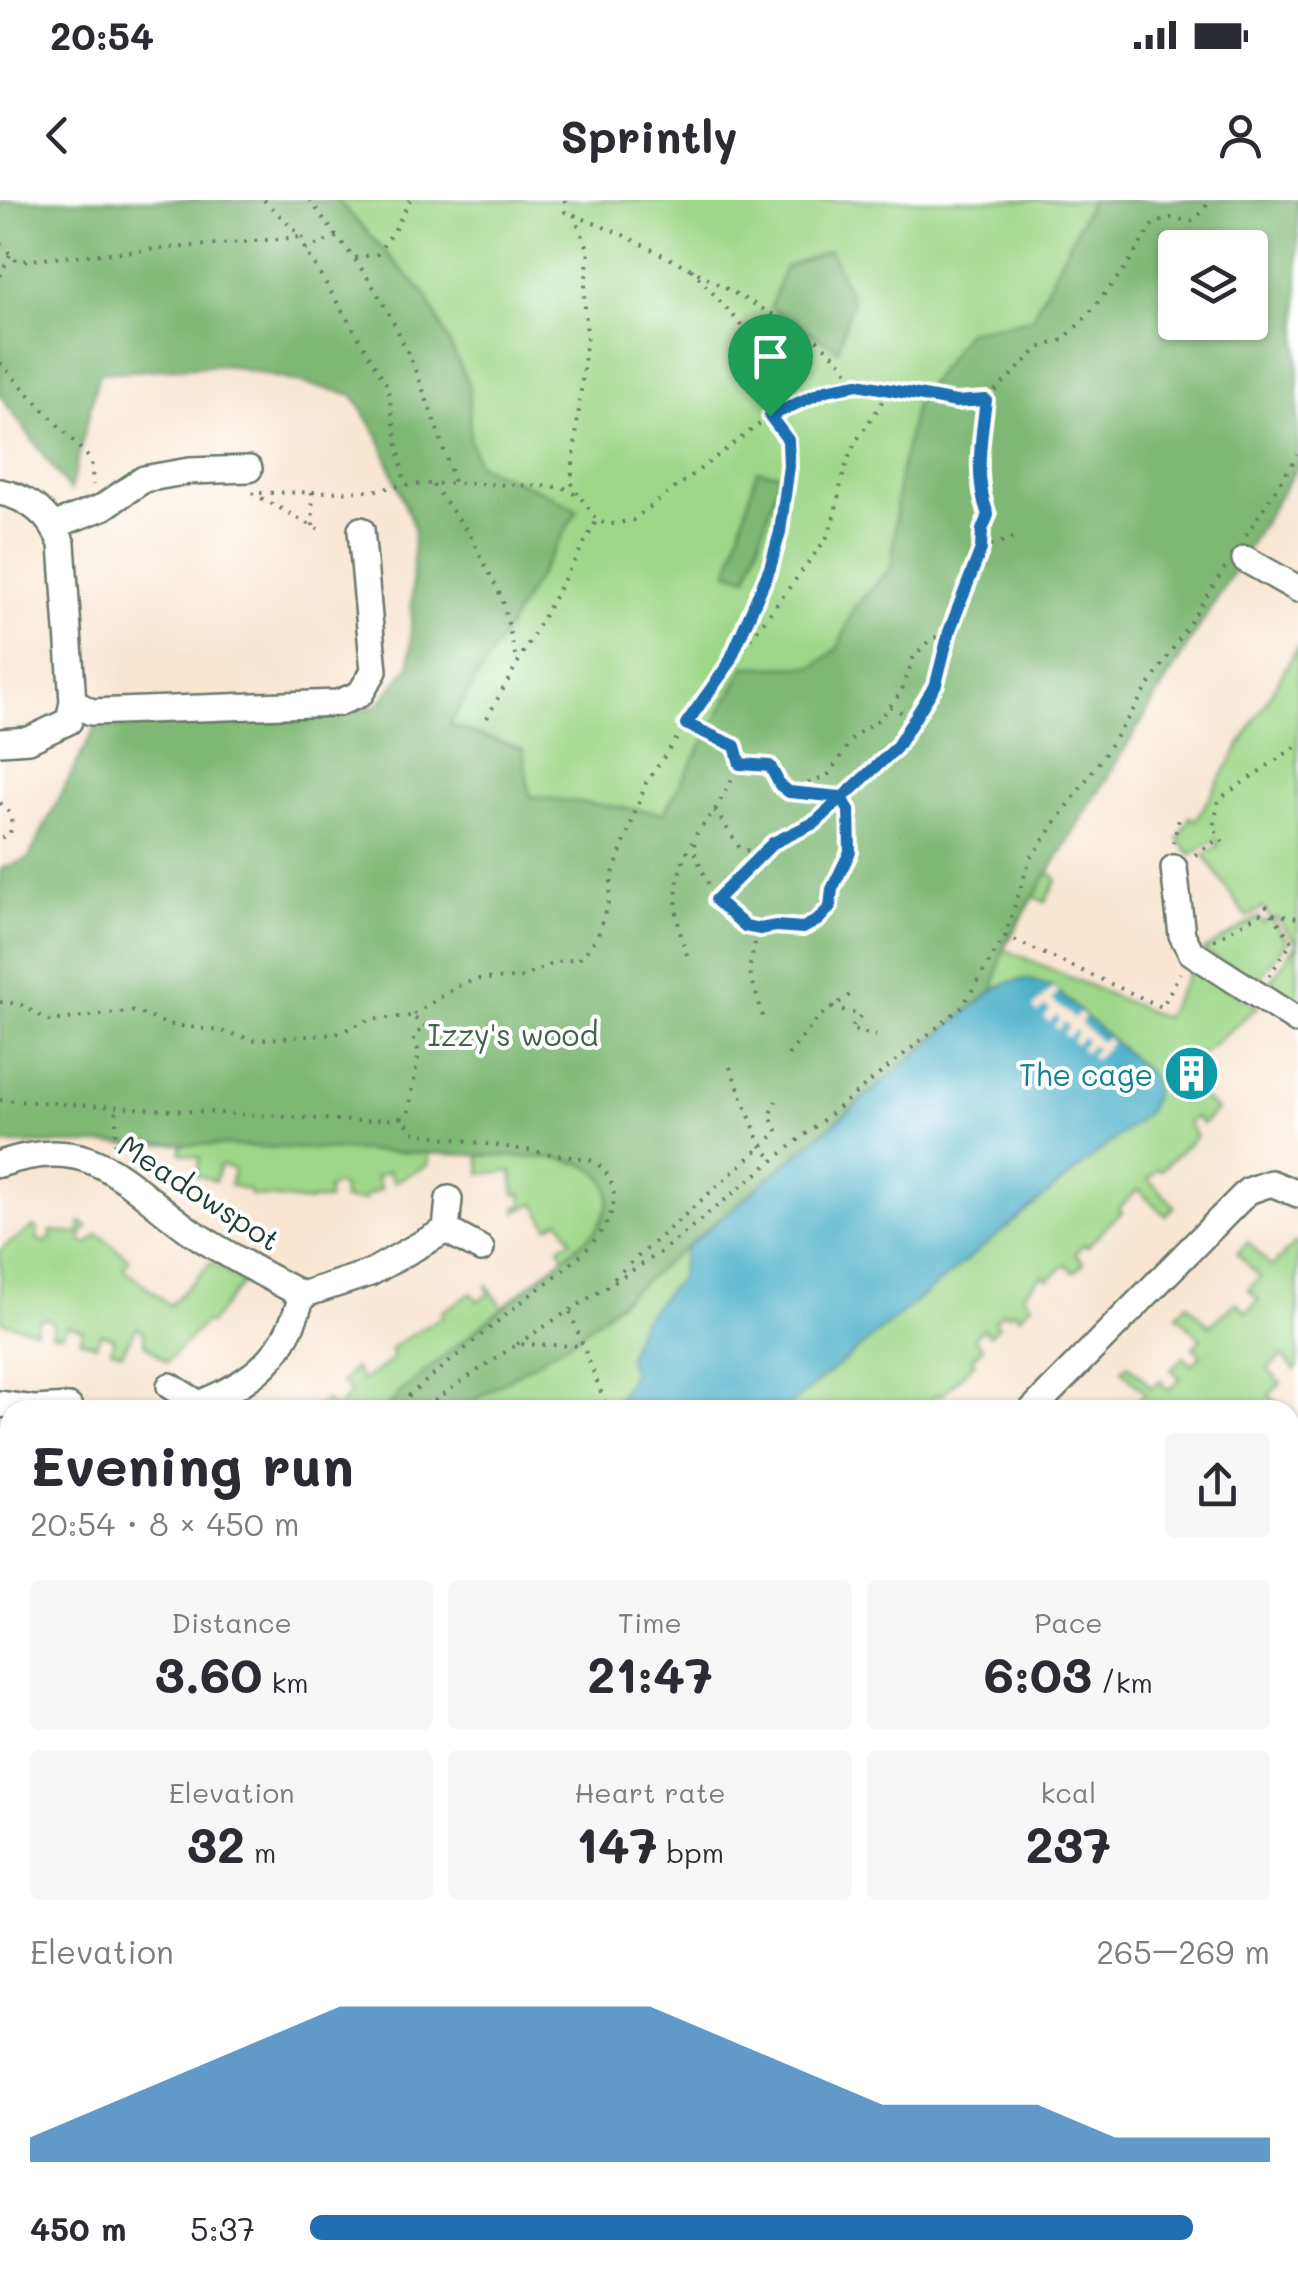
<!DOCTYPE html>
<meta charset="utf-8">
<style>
:root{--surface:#fff;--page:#f7f7f7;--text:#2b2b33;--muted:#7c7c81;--accent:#1f6fb2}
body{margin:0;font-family:Mali,sans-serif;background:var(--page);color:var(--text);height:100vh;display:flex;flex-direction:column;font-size:38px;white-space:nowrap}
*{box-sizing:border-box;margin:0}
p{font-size:32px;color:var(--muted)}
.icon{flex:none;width:55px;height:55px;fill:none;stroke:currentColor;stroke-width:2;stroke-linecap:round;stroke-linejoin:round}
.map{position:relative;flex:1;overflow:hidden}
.drawer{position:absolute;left:0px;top:1200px;width:1300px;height:888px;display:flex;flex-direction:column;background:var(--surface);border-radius:30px 30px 0 0;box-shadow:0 2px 8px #0004}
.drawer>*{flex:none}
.buttons{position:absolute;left:1158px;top:30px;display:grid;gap:20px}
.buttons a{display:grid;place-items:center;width:110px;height:110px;border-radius:10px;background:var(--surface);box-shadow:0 2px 8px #0004;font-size:50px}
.pin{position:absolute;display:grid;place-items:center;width:85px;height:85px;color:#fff;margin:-102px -42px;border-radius:50% 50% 50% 0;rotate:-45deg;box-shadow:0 0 10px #0007}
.pin .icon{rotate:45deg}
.round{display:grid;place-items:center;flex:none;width:105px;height:105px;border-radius:10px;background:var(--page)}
.summary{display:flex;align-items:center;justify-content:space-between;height:170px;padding:0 30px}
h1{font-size:55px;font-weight:800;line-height:75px}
.stats{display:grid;grid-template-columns:repeat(3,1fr);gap:15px;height:170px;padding:10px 30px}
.stats div{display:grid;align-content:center;border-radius:10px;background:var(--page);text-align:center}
.stats b{font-size:50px;font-weight:800}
.stats small{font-size:28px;font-weight:400}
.stats p{font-size:28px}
.chart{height:280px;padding:20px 30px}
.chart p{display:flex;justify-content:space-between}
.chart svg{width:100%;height:180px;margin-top:10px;fill:var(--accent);opacity:.7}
ul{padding:0 30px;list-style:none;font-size:32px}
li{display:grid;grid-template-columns:160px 120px 1fr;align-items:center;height:75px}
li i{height:25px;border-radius:12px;background:var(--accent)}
.status{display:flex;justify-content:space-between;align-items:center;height:70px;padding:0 50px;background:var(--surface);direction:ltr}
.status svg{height:28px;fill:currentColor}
header{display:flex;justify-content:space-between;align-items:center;height:130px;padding:0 30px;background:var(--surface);font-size:45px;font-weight:800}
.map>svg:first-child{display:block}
.green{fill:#9fd789;stroke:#5f8a5e;stroke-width:2.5;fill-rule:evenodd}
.forest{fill:#7fb875;stroke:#4f7a54;stroke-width:2.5;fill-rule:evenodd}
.water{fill:#49afc8;stroke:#34767e;stroke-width:2.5}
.pier{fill:#f8e6d2}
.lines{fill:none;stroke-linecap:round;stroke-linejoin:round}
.minor-casing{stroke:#6b786b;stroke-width:30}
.path{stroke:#6b786b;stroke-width:4;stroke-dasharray:2.5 8;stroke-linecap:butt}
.minor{stroke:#fff;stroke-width:25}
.route-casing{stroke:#fff;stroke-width:20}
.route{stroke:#1f6fb2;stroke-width:12}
.labels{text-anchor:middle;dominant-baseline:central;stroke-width:8;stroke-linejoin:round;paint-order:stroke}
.park-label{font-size:30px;fill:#3f6449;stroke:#fff}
.culture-label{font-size:30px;fill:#0d838f;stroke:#fff;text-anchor:end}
.street-label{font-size:30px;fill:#1f3d34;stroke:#fff}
</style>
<div class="status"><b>20:54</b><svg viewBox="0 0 49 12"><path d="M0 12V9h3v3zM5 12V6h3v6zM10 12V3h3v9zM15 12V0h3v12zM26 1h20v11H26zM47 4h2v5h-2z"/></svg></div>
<header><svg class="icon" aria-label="back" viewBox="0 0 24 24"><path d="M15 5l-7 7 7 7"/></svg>Sprintly<svg class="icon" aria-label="person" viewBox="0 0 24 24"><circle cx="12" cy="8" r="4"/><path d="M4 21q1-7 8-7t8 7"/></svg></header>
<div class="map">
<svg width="1298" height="2086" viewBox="0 0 1298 2086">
<rect width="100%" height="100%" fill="#fff"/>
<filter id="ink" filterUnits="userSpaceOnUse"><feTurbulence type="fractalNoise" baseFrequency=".01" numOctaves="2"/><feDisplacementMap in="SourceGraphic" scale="20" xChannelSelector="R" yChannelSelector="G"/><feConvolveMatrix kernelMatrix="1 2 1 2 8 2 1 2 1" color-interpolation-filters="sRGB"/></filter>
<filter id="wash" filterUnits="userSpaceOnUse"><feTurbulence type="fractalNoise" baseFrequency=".0048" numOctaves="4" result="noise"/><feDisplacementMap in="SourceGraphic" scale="40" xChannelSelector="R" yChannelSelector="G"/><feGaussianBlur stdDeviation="2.25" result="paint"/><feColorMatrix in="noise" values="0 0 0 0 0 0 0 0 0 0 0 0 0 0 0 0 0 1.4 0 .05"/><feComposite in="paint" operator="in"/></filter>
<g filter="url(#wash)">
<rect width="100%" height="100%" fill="#f8e6d2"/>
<g class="green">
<path d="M 299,0 L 1298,0 L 1049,672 L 1057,680 L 1045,702 L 1034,697 L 1004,749 L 1164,818 L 1192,767 L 1258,807 L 1173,878 L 1182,890 L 1189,886 L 1217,910 L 1202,924 L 1195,917 L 1188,923 L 1196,936 L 1161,971 L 1158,969 L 1148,979 L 1175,1006 L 1166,1016 L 1138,989 L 1119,1008 L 1122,1012 L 1118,1015 L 1087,1047 L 1084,1044 L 1075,1053 L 1084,1063 L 1074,1072 L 1066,1064 L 1048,1080 L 1043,1075 L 1023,1094 L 1032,1104 L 1019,1117 L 1013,1110 L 1008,1115 L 1004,1111 L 995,1121 L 999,1126 L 990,1135 L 983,1129 L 974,1138 L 983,1148 L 972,1158 L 975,1162 L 941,1196 L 937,1194 L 921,1210 L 315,1210 L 325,1200 L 336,1209 L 351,1193 L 341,1183 L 354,1168 L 362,1181 L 392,1160 L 391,1149 L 398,1143 L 443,1116 L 441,1112 L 472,1093 L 477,1101 L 489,1094 L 486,1084 L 503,1107 L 564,1057 L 559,1047 L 571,1040 L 560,1020 L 548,1027 L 535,1003 L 517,1012 L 516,1007 L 523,1006 L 522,994 L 515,994 L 512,971 L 481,974 L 479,955 L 428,953 L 428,965 L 394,982 L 388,971 L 376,977 L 381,989 L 364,997 L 365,1001 L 343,1000 L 343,989 L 336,984 L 328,989 L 328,1000 L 310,1000 L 310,1002 L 250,995 L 250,991 L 230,985 L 234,969 L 220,965 L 215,981 L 196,975 L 200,958 L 180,953 L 182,944 L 388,951 L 434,311 ZM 1175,48 L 1250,48 L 1250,122 L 1175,122 Z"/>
<polygon points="1298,447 1298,806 1267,786 1297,744 1278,719 1271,719 1288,741 1258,780 1203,751 1259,717 1263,723 1270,718 1262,708 1247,718 1204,655 1219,645 1216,639 1191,655 1178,639 1190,617 1196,620"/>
<polygon points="81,1022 88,1027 81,1036 82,1042 88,1044 98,1034 130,1060 123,1068 170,1105 211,1063 244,1081 209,1124 205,1122 167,1162 145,1144 143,1131 137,1127 122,1153 111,1149 114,1138 101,1133 96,1145 80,1140 83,1130 67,1125 63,1134 51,1134 53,1124 47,1118 38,1120 36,1130 2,1122 0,1050 33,1027 38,1029 37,1039 44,1042 50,1040 51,1031 79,1034"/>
<polygon points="1298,1041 1298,1167 1295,1170 1282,1156 1268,1169 1281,1183 1269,1195 1280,1207 1277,1210 1135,1210 1132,1207 1145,1193 1122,1170 1128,1164 1152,1188 1160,1181 1169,1190 1180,1178 1171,1169 1184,1157 1192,1165 1201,1155 1193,1147 1201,1139 1177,1115 1187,1103 1210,1126 1236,1102 1247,1112 1259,1100 1248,1090 1260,1077 1237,1053 1248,1042 1271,1067"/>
<polygon points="1298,1465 1298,1588 1290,1578 1290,1473"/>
<polygon points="10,1992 10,2078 33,2078 28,2086 0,2086 0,2006"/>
<polygon points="217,2078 445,2078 431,2086 215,2086"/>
</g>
<g class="forest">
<path d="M 0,0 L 337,0 L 426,95 L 469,184 L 470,239 L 478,265 L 542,291 L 578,310 L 449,525 L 523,549 L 530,596 L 664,613 L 745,467 L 815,466 L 838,448 L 854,408 L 892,366 L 898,284 L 915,204 L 967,131 L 1031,119 L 1091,0 L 1298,0 L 1298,266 L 1005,744 L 993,790 L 581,1134 L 469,1204 L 474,1210 L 386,1210 L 398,1194 L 594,1032 C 626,986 602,963 552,958 L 182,944 L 0,944 L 0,669 L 28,659 L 95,528 L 332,515 L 377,506 L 410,465 L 414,328 L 378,235 L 353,195 L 225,165 L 99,173 L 70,291 L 0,195 ZM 1175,48 L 1250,48 L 1250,122 L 1175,122 Z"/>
<polygon points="830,50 852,100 838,150 770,107 785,67"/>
<polygon points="757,270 781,274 748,377 728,372"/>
<polygon points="940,2078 1040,2078 1018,2086 992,2086 988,2082 978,2086 922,2086"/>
</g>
<g class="water">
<polygon points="1026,779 1053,787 1153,877 1154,896 1148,912 784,1210 641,1210 617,1200 632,1175 628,1158 634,1137 642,1120 680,1077 684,1050 993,790 1009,782"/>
<polygon points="795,2078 896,2078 877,2086 777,2086"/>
</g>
<polygon class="pier" points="1053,787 1059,792 1052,800 1074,818 1080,812 1085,817 1080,823 1101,842 1106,837 1111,842 1095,860 1090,856 1096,848 1091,845 1085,852 1080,848 1086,841 1083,837 1076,844 1071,841 1077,833 1075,830 1067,838 1063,834 1069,826 1064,822 1058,830 1054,826 1060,819 1056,815 1049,822 1044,818 1050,810 1045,806 1038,813 1033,808"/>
</g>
<g filter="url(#ink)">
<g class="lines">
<defs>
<g id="minor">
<path d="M 0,292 C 30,298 51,316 62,344 L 73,502 L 69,521 L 29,540 L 0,542"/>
<polyline points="55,325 103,307 144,279 189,271 249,269"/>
<polyline points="1245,359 1298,389"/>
<polyline points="73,502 91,512 338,503 360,494 374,471 361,330"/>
<polyline points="1174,668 1182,735 1191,752 1298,821"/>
<path d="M 0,964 C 94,932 122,982 189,1030 C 225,1055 265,1074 302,1095 L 370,1073 L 446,1030 L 481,1049"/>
<polyline points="446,1030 449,999"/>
<polyline points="170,1186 199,1204"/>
<polyline points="0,1204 35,1209 69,1207"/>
<path d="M 199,1210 L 199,1204 C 256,1181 286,1155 302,1095"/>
<polyline points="1032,1210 1248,991 1271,983 1298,994"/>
<polyline points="0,1328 10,1324"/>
<polyline points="1290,1329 1298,1322"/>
<polyline points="0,1422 10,1415"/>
<polyline points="0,1468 10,1475"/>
<polyline points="0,1608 10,1614"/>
<polyline points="1290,1661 1298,1655"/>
<polyline points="0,1691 10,1676"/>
<polyline points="0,1836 10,1832"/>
<polyline points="0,1954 10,1961"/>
<polyline points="539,2078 548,2086"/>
<polyline points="117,2086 123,2078"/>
<polyline points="574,2086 583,2078"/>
<polyline points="1127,2086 1148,2086"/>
</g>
</defs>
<use href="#minor" class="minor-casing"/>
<g class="path">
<polyline points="264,0 302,37 305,49 387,185 405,285"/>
<polyline points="310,0 337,37"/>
<polyline points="565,0 565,12 574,15 589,51 584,95 587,135 571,282 578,294"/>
<polyline points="574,15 621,34 691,69 815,138 840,161 858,185"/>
<polyline points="0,44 17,61 302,37"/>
<path d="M 305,49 L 337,37 C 398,109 427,194 454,283"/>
<polyline points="355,58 377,54 394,31 410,0"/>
<polyline points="691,69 762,148 772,200 770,216 788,239 786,296 770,368 731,459"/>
<polyline points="0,76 10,55"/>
<polyline points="0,163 91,260 93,285"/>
<path d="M 887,192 C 877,214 860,231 850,254 C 838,282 839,312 826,339 L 686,525 L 735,546 L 739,563 L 736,572 L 715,610 L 697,633 L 693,649 L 716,701 L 745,726 L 760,729 L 775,726 L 803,728 L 818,720 L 831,707 L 832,689 L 850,652 L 849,610 L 841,597 L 897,548 L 936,484 L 949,431 L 981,349 L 983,330 L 988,315 C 974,277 981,240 986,200"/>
<polyline points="433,285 470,335 502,398 517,463"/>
<polyline points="312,292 313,326"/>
<polyline points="252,293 318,329"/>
<polyline points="260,293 371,291 405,285 454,283 563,287 581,298 597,320 608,325 633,320 770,216 826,190 858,185 957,202 986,200 1039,148 1063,140 1087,116 1126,67 1153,24 1171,18 1191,21 1204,11 1208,0"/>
<polyline points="1246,335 1298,255"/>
<polyline points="981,349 1019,336"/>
<polyline points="890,506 915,520"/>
<polyline points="487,518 597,320"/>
<polyline points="789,592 829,574 854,536 879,519 901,493 914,456 931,439 948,432"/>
<path d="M 0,603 C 12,612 13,619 10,634 L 0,638"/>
<polyline points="715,610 741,650 763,651"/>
<polyline points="1223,642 1213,628 1219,599 1298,545"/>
<polyline points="1173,643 1180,615"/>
<polyline points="1195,655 1220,638"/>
<polyline points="716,701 773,643 815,622 841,597 789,592 780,585 770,567 740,563"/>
<polyline points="1266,705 1292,742 1269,776"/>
<polyline points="1273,714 1298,718"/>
<polyline points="745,726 756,739 749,769 764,821"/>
<polyline points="1005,736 1162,807 1180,773"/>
<polyline points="1214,740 1268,709"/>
<path d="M 687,755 C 673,716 671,679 692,642"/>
<polyline points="0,802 20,804 49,821 135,811 166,824 220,831 255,840 336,834 369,820 411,816"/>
<polyline points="832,807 861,815 850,829 876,836"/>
<polyline points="788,855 820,816 854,792"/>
<polyline points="730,867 762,948 774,960"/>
<path d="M 0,900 L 356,921 L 401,918 L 416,933 L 590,960 C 612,970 620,996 609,1018 C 592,1054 550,1079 520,1103 C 482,1134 445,1166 407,1197 L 406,1204 L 411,1210"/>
<polyline points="401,918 408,915 419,852 413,837 426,826 411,816 458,786 477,779 520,778 556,762 579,759 586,752 598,735 608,703 612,676 646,583 686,525"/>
<polyline points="115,945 117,904"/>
<polyline points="614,1078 778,932 770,917 776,901"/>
<polyline points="570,1112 608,1210"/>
<polyline points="517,1144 661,1052 962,807 1005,736 1030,659 1104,555 1225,368"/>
<polyline points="429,1210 437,1198 517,1144 583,1146"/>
<polyline points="1290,1401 1298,1393"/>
<polyline points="1290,1883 1298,1878"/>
<polyline points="1290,1942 1298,1937"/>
<polyline points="1290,2038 1298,2033"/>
<polyline points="64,2078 77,2086"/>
<polyline points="1238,2078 1264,2086"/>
<polyline points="167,2081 174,2086"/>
<polyline points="909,2086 928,2078"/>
<polyline points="1092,2086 1094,2078"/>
<polyline points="1217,2086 1219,2078"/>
</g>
<use href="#minor" class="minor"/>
</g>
</g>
<g class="lines" filter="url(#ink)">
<defs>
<path id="route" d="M 770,216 L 788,240 L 789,266 L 780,332 L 770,368 L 728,465 L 686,524 L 735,546 L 740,564 L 770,566 L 780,585 L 789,592 L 841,597 L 849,610 L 850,652 L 832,689 L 830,707 L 818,720 L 803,728 L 776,726 L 760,729 L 745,726 L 716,700 L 773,643 L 816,622 L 896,548 L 936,484 L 949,432 L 981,349 L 982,330 L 988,315 C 974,277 981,240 986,200 L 956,202 L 858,184 L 826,190 L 770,216"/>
</defs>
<use href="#route" class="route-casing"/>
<use href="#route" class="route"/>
</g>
<defs>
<symbol id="building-disc" viewBox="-11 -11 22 22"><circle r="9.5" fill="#0f9aa8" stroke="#fff"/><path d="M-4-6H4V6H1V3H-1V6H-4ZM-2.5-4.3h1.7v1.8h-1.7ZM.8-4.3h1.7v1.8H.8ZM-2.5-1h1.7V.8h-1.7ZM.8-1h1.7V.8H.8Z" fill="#fff"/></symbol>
</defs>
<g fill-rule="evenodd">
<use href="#building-disc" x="1160" y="842" width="63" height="63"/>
</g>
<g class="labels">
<g class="park-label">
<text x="513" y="834">Izzy's wood</text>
</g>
<g class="culture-label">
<text x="1153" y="874">The cage</text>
</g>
<g class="street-label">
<text transform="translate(200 992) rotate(33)">Meadowspot</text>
</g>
</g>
</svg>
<div class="buttons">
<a><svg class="icon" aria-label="layers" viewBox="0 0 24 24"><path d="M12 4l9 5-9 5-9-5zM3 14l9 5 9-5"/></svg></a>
</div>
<div class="pin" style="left:770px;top:216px;background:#1e9e55"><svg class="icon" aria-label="arrive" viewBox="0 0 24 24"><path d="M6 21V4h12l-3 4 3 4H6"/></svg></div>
<section class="drawer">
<div class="summary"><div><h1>Evening run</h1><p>20:54 · 8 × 450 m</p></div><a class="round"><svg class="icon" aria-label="share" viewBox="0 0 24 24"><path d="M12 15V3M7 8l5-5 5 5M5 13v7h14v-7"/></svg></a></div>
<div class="stats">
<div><p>Distance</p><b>3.60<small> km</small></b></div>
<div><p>Time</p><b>21:47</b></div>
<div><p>Pace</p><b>6:03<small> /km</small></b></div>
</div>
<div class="stats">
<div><p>Elevation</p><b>32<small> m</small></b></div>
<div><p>Heart rate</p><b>147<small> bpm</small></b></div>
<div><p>kcal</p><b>237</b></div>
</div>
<div class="chart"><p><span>Elevation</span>265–269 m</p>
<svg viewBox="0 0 160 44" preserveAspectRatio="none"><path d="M0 44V38L10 30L20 22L30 14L40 6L50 6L60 6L70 6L80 6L90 14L100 22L110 30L120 30L130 30L140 38L150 38L160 38V44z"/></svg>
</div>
<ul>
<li><b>450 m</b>5:37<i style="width:92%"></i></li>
</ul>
</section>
</div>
